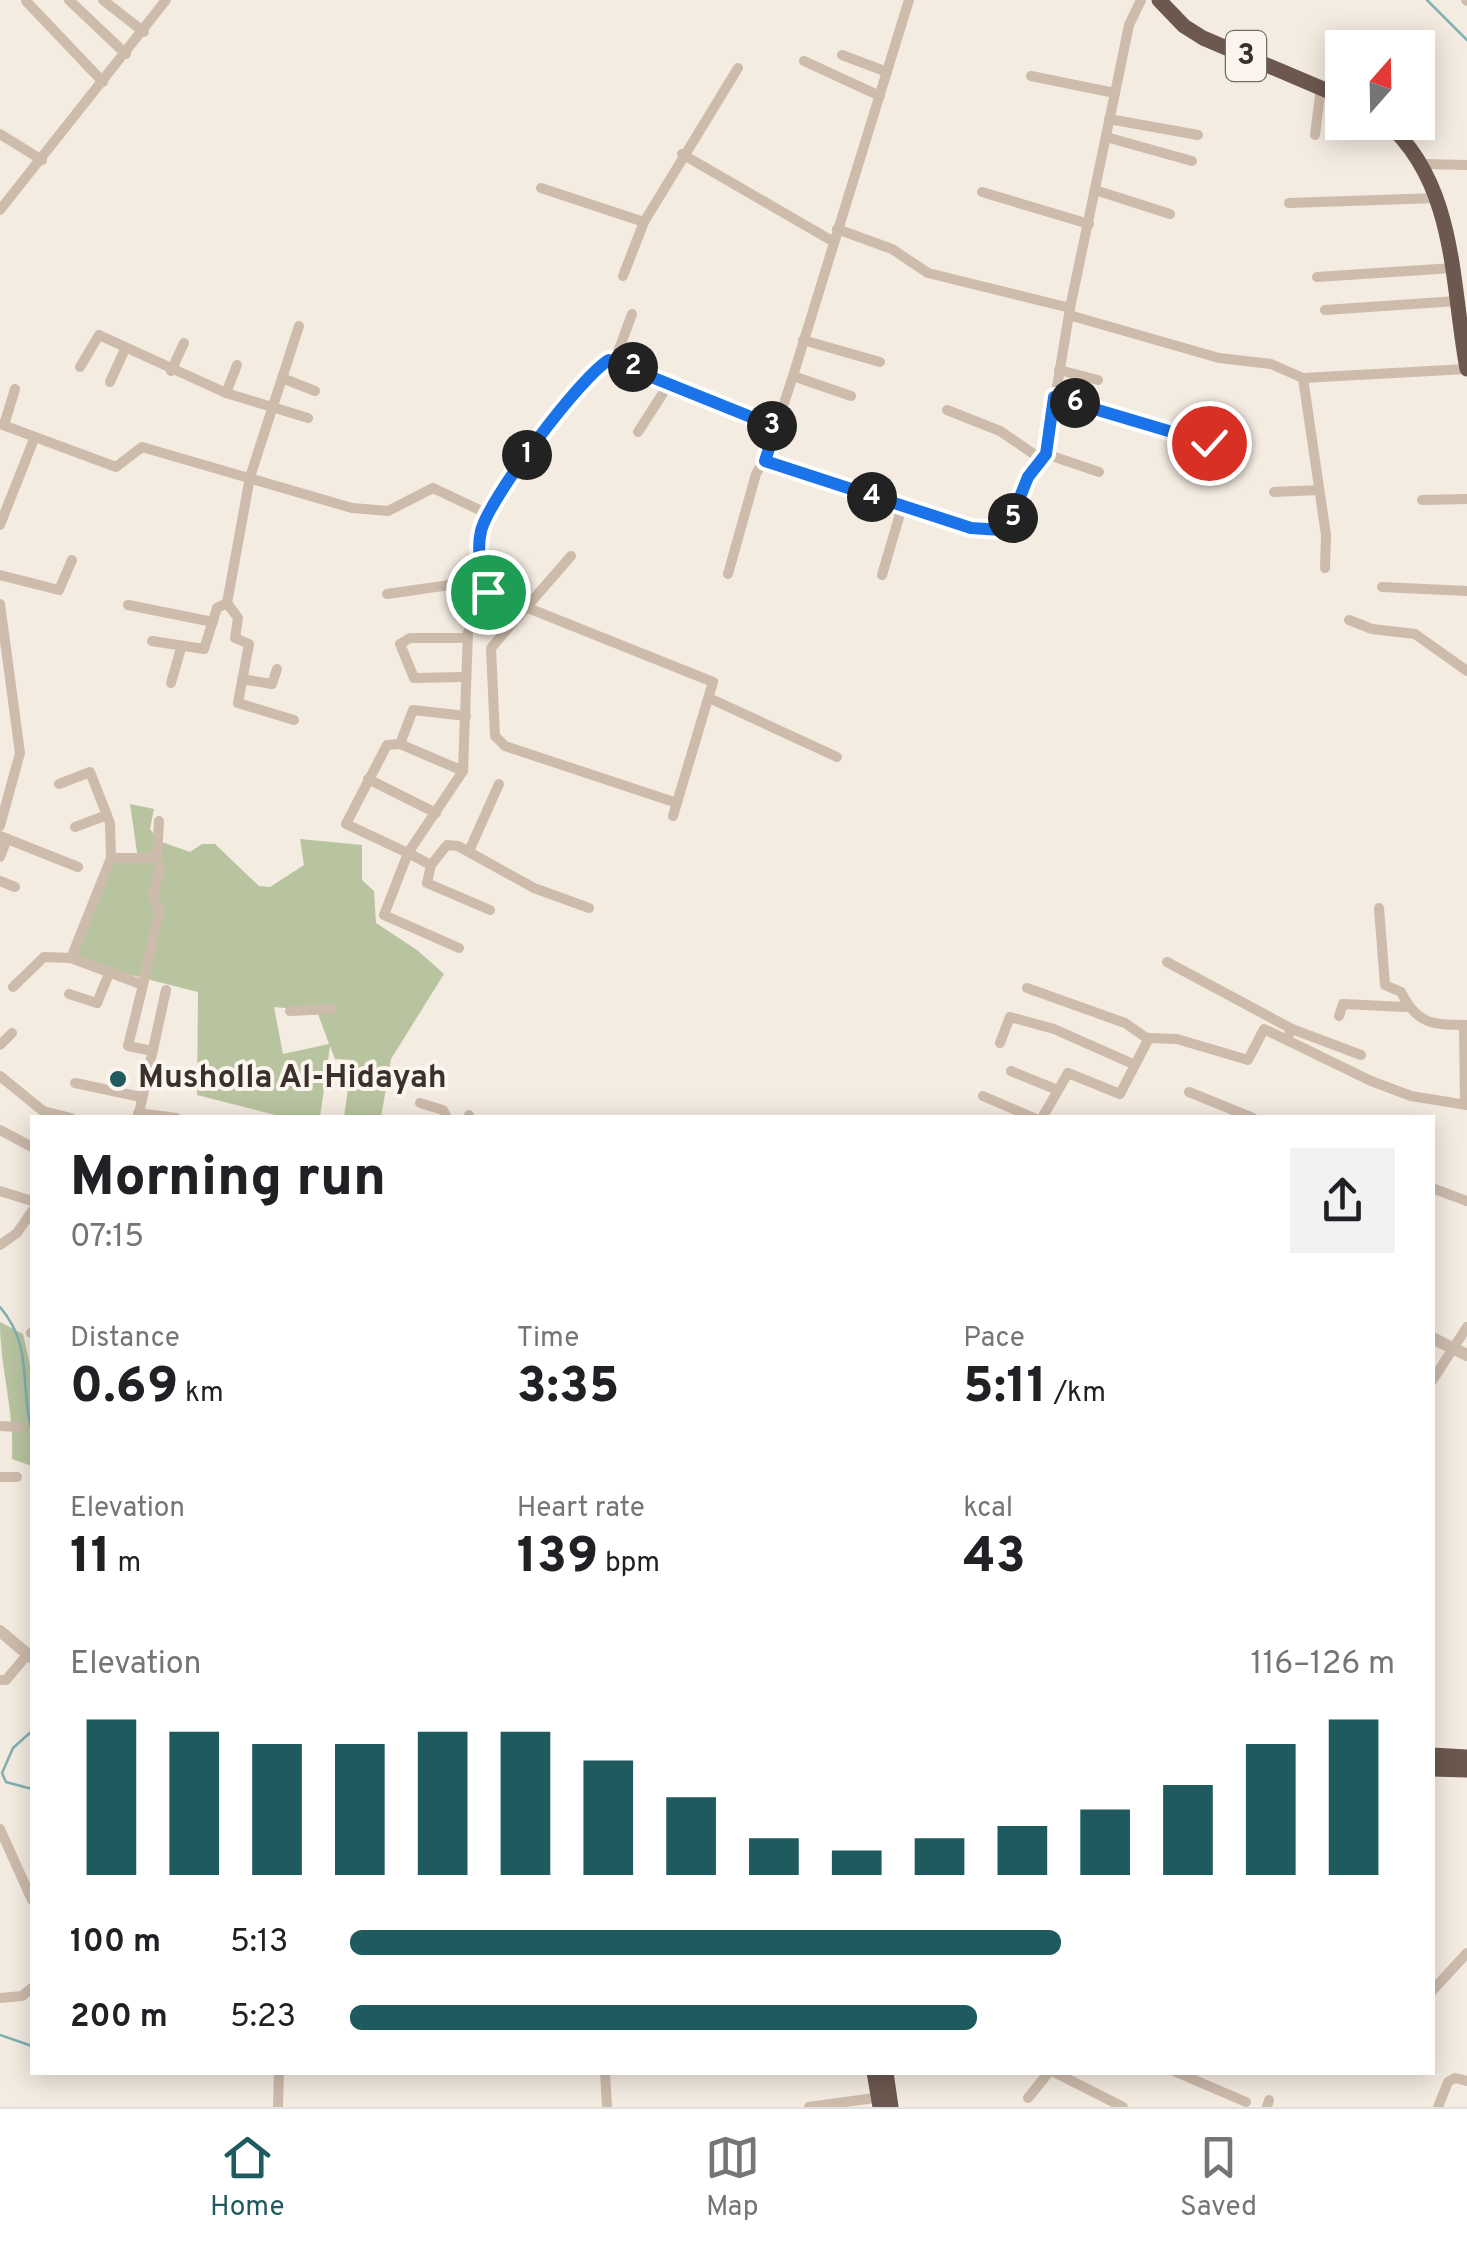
<!DOCTYPE html>
<meta charset="utf-8">
<style>
:root{--surface:#fff;--page:#f2f2f2;--text:#202124;--muted:#757577;--line:#e0e0e0;--accent:#1f5a5e}
body{margin:0;font-family:Overpass,sans-serif;background:var(--page);color:var(--text);height:100vh;display:flex;flex-direction:column;font-size:38px;white-space:nowrap}
*{box-sizing:border-box;margin:0}
p{font-size:32px;color:var(--muted)}
.icon{flex:none;width:55px;height:55px;fill:none;stroke:currentColor;stroke-width:2;stroke-linecap:round;stroke-linejoin:round}
.map{position:relative;flex:1;overflow:hidden}
.sheet{position:absolute;left:30px;top:1115px;width:1405px;height:960px;display:flex;flex-direction:column;background:var(--surface);border-radius:0px;box-shadow:0 5px 25px #0003}
.sheet>*{flex:none}
.needle{width:65px;rotate:20deg}
.tools{position:absolute;left:1325px;top:30px;display:grid;gap:20px}
.tools a{display:grid;place-items:center;width:110px;height:110px;border-radius:0px;background:var(--surface);box-shadow:0 5px 25px #0003;font-size:50px}
.pin{position:absolute;display:grid;place-items:center;width:85px;height:85px;color:#fff;margin:-42px;border:5px solid #fff;border-radius:50%;box-shadow:0 2px 10px #0007}
.km{position:absolute;width:50px;height:50px;margin:-25px;border-radius:50%;background:#222;color:#fff;font-size:28px;line-height:50px;text-align:center}
.round{display:grid;place-items:center;flex:none;width:105px;height:105px;border-radius:0px;background:var(--page)}
.overview{display:flex;align-items:center;justify-content:space-between;height:170px;padding:0 40px}
h1{font-size:55px;font-weight:800;line-height:75px}
.stats{display:grid;grid-template-columns:repeat(3,1fr);gap:15px;height:170px;padding:10px 40px}
.stats div{display:grid;align-content:center}
.stats b{font-size:50px;font-weight:800}
.stats small{font-size:28px;font-weight:400}
.stats p{font-size:28px}
.chart{height:280px;padding:20px 40px}
.chart p{display:flex;justify-content:space-between}
.chart svg{width:100%;height:180px;margin-top:10px;stroke:var(--accent);stroke-width:6}
ul{padding:0 40px;list-style:none;font-size:32px}
li{display:grid;grid-template-columns:160px 120px 1fr;align-items:center;height:75px}
li i{height:25px;border-radius:12px;background:var(--accent)}
.dock{display:flex;justify-content:space-around;align-items:center;height:140px;border-top:2px solid var(--line);background:var(--surface);font-size:28px;color:var(--muted)}
.dock a{display:grid;justify-items:center;gap:5px}
.dock .current{color:var(--accent)}
.map>svg:first-child{display:block}
.green{fill:#b8c4a0;fill-rule:evenodd}
.lines{fill:none;stroke-linecap:round;stroke-linejoin:round}
.stream{stroke:#7fb0b2;stroke-width:2.5}
.minor{stroke:#cdbbac;stroke-width:10}
.tertiary{stroke:#cdbbac;stroke-width:12}
.trunk{stroke:#6c584f;stroke-width:15}
.route-casing{stroke:#fff;stroke-width:20}
.route{stroke:#1a73e8;stroke-width:12}
.poi-dot{fill:#1f5a5e;stroke:#fbf5ee;stroke-width:4}
.labels{text-anchor:middle;dominant-baseline:central;stroke-width:8;stroke-linejoin:round;paint-order:stroke}
.shield{fill:#fbf5ee;stroke:#756b66;stroke-width:2.5}
.shield-label{font-size:30px;font-weight:bold;fill:#3b302b}
.poi-label{font-size:32px;font-weight:bold;fill:#3b302b;stroke:#fbf5ee;text-anchor:start}
</style>
<div class="map">
<svg width="1467" height="2107" viewBox="0 0 1467 2107">
<rect width="100%" height="100%" fill="#f4ebe1"/>
<g class="green">
<path d="M 130,804 L 154,809 L 150,829 L 159,841 L 190,852 L 202,844 L 215,844 L 259,886 L 270,887 L 304,865 L 300,839 L 362,845 L 362,880 L 374,891 L 376,923 L 417,950 L 444,974 L 391,1059 L 381,1117 L 344,1117 L 352,1060 L 335,1059 L 330,1046 L 320,1117 L 287,1118 L 197,1095 L 198,992 L 68,959 L 110,856 L 138,859 ZM 274,1007 L 317,1011 L 329,1044 L 283,1054 Z"/>
<path d="M 0,1322 L 23,1334 L 32,1374 L 32,1466 L 12,1459 C 15,1412 0,1369 0,1322 Z"/>
</g>
<g class="lines">
<g class="stream">
<polyline points="1427,0 1467,40"/>
<path d="M 0,1307 C 34,1347 19,1384 32,1432"/>
<polyline points="32,1731 13,1748 2,1773 6,1782 32,1789"/>
<polyline points="0,2035 32,2046"/>
</g>
<g class="minor">
<polyline points="69,0 126,54"/>
<polyline points="103,0 144,32"/>
<polyline points="1466,0 1467,1"/>
<polyline points="26,1 103,82"/>
<polyline points="842,55 887,72"/>
<polyline points="804,61 880,96"/>
<polyline points="1031,76 1115,93"/>
<polyline points="1109,119 1198,135"/>
<polyline points="0,134 42,160"/>
<polyline points="1315,135 1321,87"/>
<polyline points="1106,137 1192,161"/>
<polyline points="682,154 834,242"/>
<polyline points="1423,164 1467,165"/>
<polyline points="541,188 644,222"/>
<polyline points="1095,190 1170,214"/>
<polyline points="982,192 1089,224"/>
<polyline points="1289,203 1437,198"/>
<polyline points="0,210 166,0"/>
<polyline points="837,229 892,249 928,273 1070,308"/>
<polyline points="623,276 644,222 738,68"/>
<polyline points="1317,277 1453,268"/>
<polyline points="1325,310 1457,301"/>
<polyline points="1069,315 1219,358 1271,364 1303,378 1467,369"/>
<polyline points="803,340 880,362"/>
<polyline points="615,360 632,314"/>
<polyline points="80,367 99,335 226,393 308,418"/>
<polyline points="1059,370 1098,380"/>
<polyline points="171,371 184,343"/>
<polyline points="793,376 851,396"/>
<polyline points="282,378 315,391"/>
<polyline points="1303,378 1326,535 1325,568"/>
<polyline points="110,382 125,349"/>
<polyline points="226,393 237,365"/>
<polyline points="1054,397 1209,443"/>
<polyline points="947,410 1000,431 1041,459"/>
<polyline points="0,424 116,467 142,447 352,508 388,511 433,488 488,514"/>
<polyline points="4,425 15,389"/>
<polyline points="638,432 667,387"/>
<polyline points="1046,454 1099,472"/>
<polyline points="765,461 971,528 1007,527 1028,477 1046,454 1070,308 1115,93 1129,25 1141,0"/>
<polyline points="1274,492 1319,490"/>
<polyline points="1422,500 1467,499"/>
<polyline points="0,525 34,439"/>
<polyline points="571,556 491,648 495,736 505,746 677,803"/>
<polyline points="728,574 756,474 767,455 793,376 909,0"/>
<polyline points="0,575 59,590 72,560"/>
<polyline points="882,575 902,507"/>
<polyline points="1382,587 1467,591"/>
<polyline points="488,592 713,682 673,816"/>
<polyline points="387,594 484,580"/>
<polyline points="227,603 238,618 235,638 249,644 238,703 294,720"/>
<polyline points="0,604 20,753 0,826"/>
<polyline points="128,605 213,622"/>
<polyline points="1349,620 1372,629 1415,634 1467,671"/>
<polyline points="152,641 204,649 217,608 227,603 250,477 299,326"/>
<polyline points="464,677 414,678 400,644 410,638 467,638"/>
<polyline points="242,679 272,684 277,669"/>
<polyline points="171,683 181,648"/>
<polyline points="709,698 837,757"/>
<polyline points="400,744 413,710 466,716"/>
<path d="M 463,771 L 400,744 L 387,745 L 346,824 L 408,853 L 463,771 L 468,632 C 472,621 483,622 486,610 C 494,582 472,556 482,527 C 504,466 561,413 601,365 L 609,360 L 776,427"/>
<polyline points="368,779 436,813"/>
<polyline points="59,784 90,772 110,823 111,858 157,858 159,821"/>
<polyline points="75,827 107,815"/>
<polyline points="0,836 78,867"/>
<polyline points="469,851 499,784"/>
<polyline points="0,857 7,839"/>
<polyline points="431,865 427,883 490,910"/>
<polyline points="0,881 15,887"/>
<path d="M 1379,908 L 1385,985 L 1401,992 C 1417,1024 1431,1025 1467,1025"/>
<polyline points="459,948 384,915 408,853 431,865 447,845 458,846 534,888 589,908"/>
<polyline points="71,958 143,985 128,1046 153,1051"/>
<polyline points="1167,962 1292,1029 1287,1038"/>
<polyline points="143,985 159,912 153,895 160,866"/>
<polyline points="13,987 44,957 71,958 111,858"/>
<polyline points="1027,988 1125,1023 1148,1039"/>
<polyline points="69,994 97,1003 110,971"/>
<polyline points="290,1011 331,1009"/>
<polyline points="1339,1016 1343,1004 1405,1007"/>
<polyline points="1464,1025 1465,1105"/>
<polyline points="1292,1029 1361,1055"/>
<polyline points="1000,1043 1010,1017 1054,1029 1133,1064"/>
<polyline points="0,1045 12,1033"/>
<polyline points="1011,1071 1055,1089"/>
<polyline points="0,1076 43,1111 71,1118"/>
<polyline points="75,1083 141,1097"/>
<polyline points="1189,1092 1253,1118"/>
<polyline points="983,1096 1034,1118"/>
<polyline points="420,1103 443,1110 447,1118"/>
<polyline points="138,1113 176,1118"/>
<polyline points="469,1115 469,1118"/>
<polyline points="138,1118 166,990"/>
<polyline points="1042,1118 1068,1073 1120,1094 1149,1038 1177,1039 1248,1060 1264,1029 1371,1081 1411,1096 1467,1105"/>
<polyline points="0,1130 32,1147"/>
<polyline points="1432,1188 1467,1201"/>
<polyline points="0,1191 32,1201"/>
<polyline points="0,1245 17,1233 32,1211"/>
<polyline points="31,1333 32,1333"/>
<polyline points="1432,1381 1467,1327"/>
<polyline points="0,1426 20,1427"/>
<polyline points="0,1477 17,1477"/>
<polyline points="0,1680 6,1680 27,1655"/>
<polyline points="0,1829 32,1900"/>
<polyline points="1432,1991 1467,1953"/>
<polyline points="0,1998 22,1996 32,1988"/>
<polyline points="605,2072 607,2107"/>
<polyline points="1054,2072 1123,2107"/>
<polyline points="1176,2072 1246,2102"/>
<polyline points="1028,2098 1049,2072"/>
<polyline points="278,2107 279,2072"/>
<polyline points="809,2107 882,2097"/>
<polyline points="1267,2107 1269,2100"/>
<polyline points="1438,2107 1448,2082 1455,2078 1467,2081"/>
</g>
<g class="tertiary">
<polyline points="1432,1338 1467,1355"/>
<polyline points="0,1631 32,1658"/>
</g>
<g class="trunk">
<polyline points="1159,0 1184,26 1203,38 1342,97"/>
<path d="M 1386,122 C 1457,185 1451,283 1467,369"/>
<polyline points="1432,1755 1467,1757"/>
<polyline points="1432,1769 1467,1770"/>
<polyline points="874,2072 880,2107"/>
<polyline points="886,2072 891,2107"/>
</g>
</g>
<g class="lines">
<defs>
<path id="route" d="M 488,592 C 482,573 476,552 481,531 C 488,500 581,376 609,360 L 776,427 L 765,461 L 971,528 L 1001,530 L 1010,522 L 1028,477 L 1046,454 L 1054,397 L 1209,443"/>
</defs>
<use href="#route" class="route-casing"/>
<use href="#route" class="route"/>
</g>
<circle class="poi-dot" cx="118" cy="1079" r="10"/>
<g class="labels">
<rect class="shield" x="1226" y="31" width="40" height="50" rx="8"/>
<g class="shield-label">
<text x="1246" y="56">3</text>
</g>
<g class="poi-label">
<text x="138" y="1079">Musholla Al-Hidayah</text>
</g>
</g>
</svg>
<div class="tools">
<a><svg class="needle" viewBox="-14 -14 28 28"><path d="M0-13l5 13h-10z" fill="#e53935"/><path d="M0 13l5-13h-10z" fill="#757577"/></svg></a>
</div>
<div class="pin" style="left:488px;top:592px;background:#1e9e55"><svg class="icon" aria-label="arrive" viewBox="0 0 24 24"><path d="M6 21V4h12l-3 4 3 4H6"/></svg></div>
<div class="pin" style="left:1209px;top:443px;background:#d93025"><svg class="icon" aria-label="check" viewBox="0 0 24 24"><path d="M5 12l5 5 9-10"/></svg></div>
<b class="km" style="left:527px;top:455px">1</b>
<b class="km" style="left:633px;top:367px">2</b>
<b class="km" style="left:772px;top:426px">3</b>
<b class="km" style="left:872px;top:497px">4</b>
<b class="km" style="left:1013px;top:518px">5</b>
<b class="km" style="left:1075px;top:403px">6</b>
<section class="sheet">
<div class="overview"><div><h1>Morning run</h1><p>07:15</p></div><a class="round"><svg class="icon" aria-label="share" viewBox="0 0 24 24"><path d="M12 15V3M7 8l5-5 5 5M5 13v7h14v-7"/></svg></a></div>
<div class="stats">
<div><p>Distance</p><b>0.69<small> km</small></b></div>
<div><p>Time</p><b>3:35</b></div>
<div><p>Pace</p><b>5:11<small> /km</small></b></div>
</div>
<div class="stats">
<div><p>Elevation</p><b>11<small> m</small></b></div>
<div><p>Heart rate</p><b>139<small> bpm</small></b></div>
<div><p>kcal</p><b>43</b></div>
</div>
<div class="chart"><p><span>Elevation</span>116–126 m</p>
<svg viewBox="0 0 160 44" preserveAspectRatio="none"><path d="M5 44V6M15 44V9M25 44V12M35 44V12M45 44V9M55 44V9M65 44V16M75 44V25M85 44V35M95 44V38M105 44V35M115 44V32M125 44V28M135 44V22M145 44V12M155 44V6"/></svg>
</div>
<ul>
<li><b>100 m</b>5:13<i style="width:68%"></i></li>
<li><b>200 m</b>5:23<i style="width:60%"></i></li>
</ul>
</section>
</div>
<nav class="dock">
<a class="current"><svg class="icon" aria-label="home" viewBox="0 0 24 24"><path d="M3 11l9-7 9 7M6 9v11h12V9"/></svg>Home</a>
<a><svg class="icon" aria-label="map" viewBox="0 0 24 24"><path d="M3 6l6-2 6 2 6-2v14l-6 2-6-2-6 2zM9 4v14M15 6v14"/></svg>Map</a>
<a><svg class="icon" aria-label="saved" viewBox="0 0 24 24"><path d="M7 4h10v16l-5-4-5 4z"/></svg>Saved</a>
</nav>
